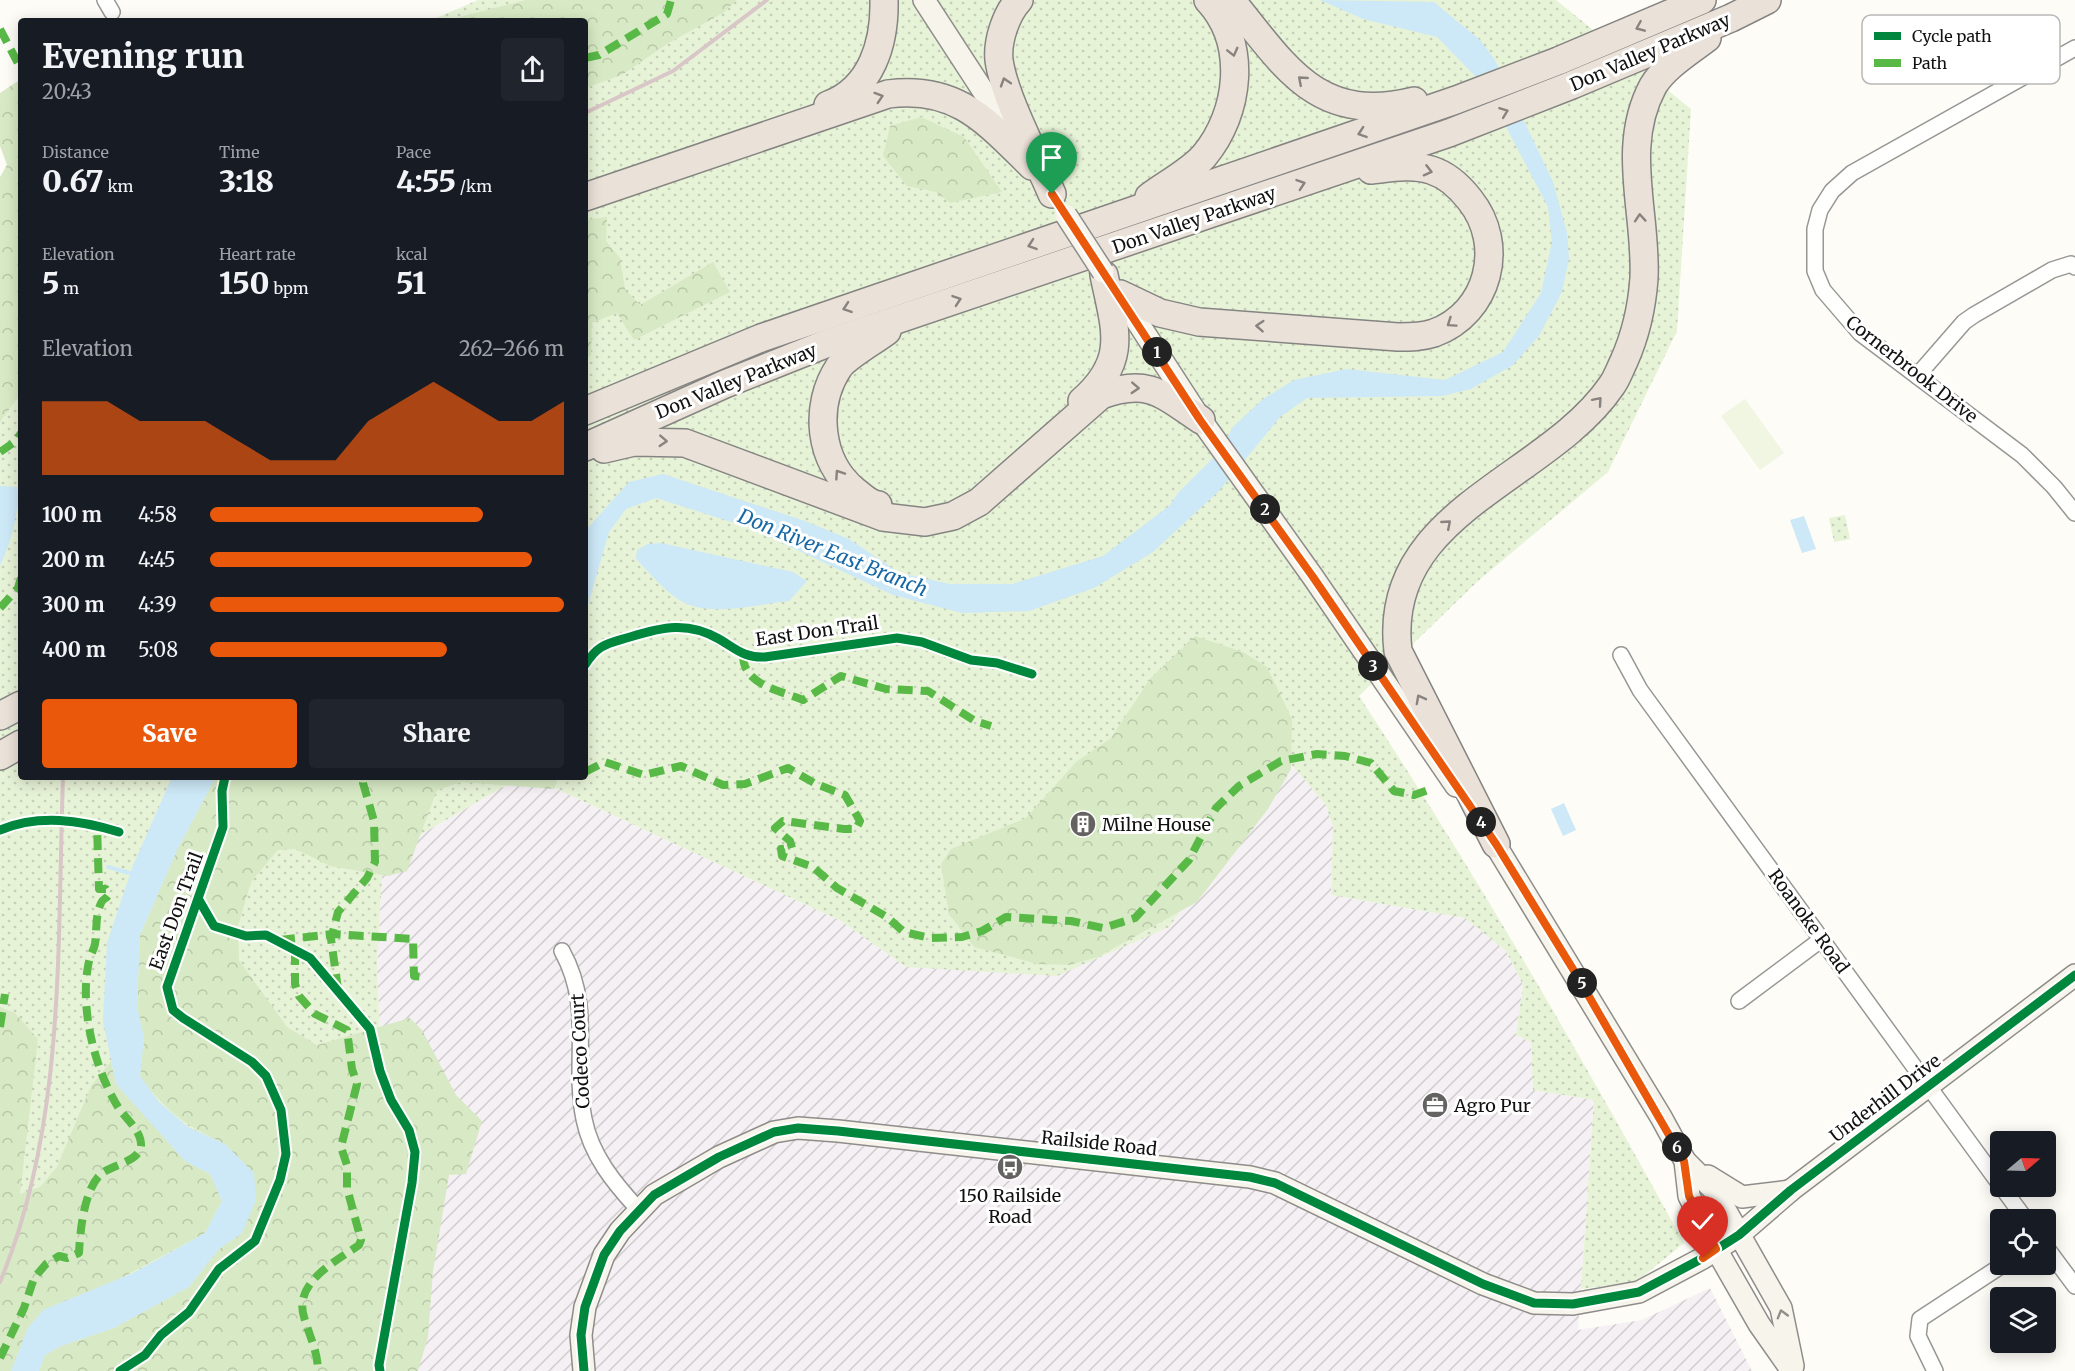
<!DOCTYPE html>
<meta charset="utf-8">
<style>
:root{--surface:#171b24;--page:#20242c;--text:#f1f3f6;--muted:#9ea1a6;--accent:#ea580c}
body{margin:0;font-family:Merriweather,serif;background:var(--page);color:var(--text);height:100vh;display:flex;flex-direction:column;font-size:22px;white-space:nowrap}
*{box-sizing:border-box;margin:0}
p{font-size:20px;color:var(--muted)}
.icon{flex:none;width:33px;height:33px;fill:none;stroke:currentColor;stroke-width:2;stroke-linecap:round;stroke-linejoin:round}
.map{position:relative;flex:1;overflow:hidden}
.panel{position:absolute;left:18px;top:18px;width:570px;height:762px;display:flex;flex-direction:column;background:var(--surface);border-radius:6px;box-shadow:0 3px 15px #0003}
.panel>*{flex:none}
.needle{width:39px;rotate:71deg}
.fabs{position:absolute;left:1990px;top:1131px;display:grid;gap:12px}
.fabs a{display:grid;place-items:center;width:66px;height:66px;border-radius:6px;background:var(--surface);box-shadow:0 3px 15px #0003;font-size:30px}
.pin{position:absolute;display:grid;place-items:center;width:51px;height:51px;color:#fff;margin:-62px -26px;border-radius:50% 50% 50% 0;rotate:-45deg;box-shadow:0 0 6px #0007}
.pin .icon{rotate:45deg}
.km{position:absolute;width:30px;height:30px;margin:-15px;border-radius:50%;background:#222;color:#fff;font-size:16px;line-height:30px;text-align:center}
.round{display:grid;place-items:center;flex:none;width:63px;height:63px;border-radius:6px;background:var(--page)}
.head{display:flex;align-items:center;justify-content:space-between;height:102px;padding:0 24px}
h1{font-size:33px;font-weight:800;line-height:45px}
.stats{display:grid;grid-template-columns:repeat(3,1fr);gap:9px;height:102px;padding:6px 24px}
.stats div{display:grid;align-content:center}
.stats b{font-size:30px;font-weight:800}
.stats small{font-size:16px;font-weight:400}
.stats p{font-size:16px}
.chart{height:168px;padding:12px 24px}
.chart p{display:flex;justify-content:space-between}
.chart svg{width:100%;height:108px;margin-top:6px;fill:var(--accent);opacity:.7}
.button{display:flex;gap:12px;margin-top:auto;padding:12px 24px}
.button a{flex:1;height:69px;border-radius:6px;background:var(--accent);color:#fff;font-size:24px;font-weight:800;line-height:69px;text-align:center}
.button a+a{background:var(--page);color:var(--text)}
ul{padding:0 24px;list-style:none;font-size:20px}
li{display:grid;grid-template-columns:96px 72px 1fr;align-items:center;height:45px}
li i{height:15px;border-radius:8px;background:var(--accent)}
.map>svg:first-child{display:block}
.industrial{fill:url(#industrial-furrows)}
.green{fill:url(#green-dots)}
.forest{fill:url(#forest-crowns)}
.pitch{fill:#f0f6e1}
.water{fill:#cde8f7}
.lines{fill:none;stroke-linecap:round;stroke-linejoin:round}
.stream{stroke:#cde8f7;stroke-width:4}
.street-casing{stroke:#979795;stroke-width:18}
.secondary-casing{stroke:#8e8d8b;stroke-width:24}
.highway-casing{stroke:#858482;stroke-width:30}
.street{stroke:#fffffe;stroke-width:15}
.secondary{stroke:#f6f4eb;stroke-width:21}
.highway{stroke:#eae1d8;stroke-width:27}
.rail{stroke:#d9c6c7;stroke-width:4}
.secondary-bridge-casing{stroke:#8e8d8b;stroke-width:24;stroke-linecap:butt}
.secondary-bridge{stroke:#f6f4eb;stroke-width:21}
.quiet{stroke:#58b947;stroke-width:8;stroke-dasharray:15 8;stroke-linecap:butt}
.cycleway-casing{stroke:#fff;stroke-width:13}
.cycleway{stroke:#00873e;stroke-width:9}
.oneway{stroke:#88837e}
.oneway2{stroke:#8f8e89}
.route-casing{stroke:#fff;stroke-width:12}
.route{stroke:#ea580c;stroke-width:8}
.labels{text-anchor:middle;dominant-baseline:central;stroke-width:6;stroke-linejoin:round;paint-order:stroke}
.street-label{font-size:18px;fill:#111;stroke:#fff}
.poi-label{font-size:18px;fill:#111;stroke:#fff;text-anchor:start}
.water-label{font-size:20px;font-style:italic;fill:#1768a6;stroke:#fff}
.key{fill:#fff;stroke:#b8b8b8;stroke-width:1.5}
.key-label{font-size:16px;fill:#111}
</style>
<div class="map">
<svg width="2075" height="1371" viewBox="0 0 2075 1371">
<defs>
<pattern id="industrial-furrows" width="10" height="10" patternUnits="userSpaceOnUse" patternTransform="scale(1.5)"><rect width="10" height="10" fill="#f5f0f3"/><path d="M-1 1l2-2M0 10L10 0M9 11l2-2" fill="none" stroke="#d1cdcf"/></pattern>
<pattern id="green-dots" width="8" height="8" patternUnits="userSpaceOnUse" patternTransform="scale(1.5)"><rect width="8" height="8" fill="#e7f3d7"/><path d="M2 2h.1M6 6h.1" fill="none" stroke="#c5cfb8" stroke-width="1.8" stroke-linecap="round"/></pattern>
<pattern id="forest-crowns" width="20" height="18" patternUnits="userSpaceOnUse" patternTransform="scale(1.5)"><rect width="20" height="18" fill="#d8eac5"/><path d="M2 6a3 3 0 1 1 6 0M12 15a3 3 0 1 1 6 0" fill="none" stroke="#b8c8a8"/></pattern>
</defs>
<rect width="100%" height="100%" fill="#fdfcf7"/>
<polygon class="industrial" points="1290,763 1326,805 1333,827 1331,895 1465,918 1506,951 1523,985 1516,1035 1531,1042 1533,1090 1594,1100 1578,1330 1642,1320 1710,1288 1752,1371 395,1371 377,967 383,856 521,777 531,777 841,921 906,967 1270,782"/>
<g class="green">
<path d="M 478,0 L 1556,0 L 1691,109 L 1677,331 L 1608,472 L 1479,580 L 1359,696 C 1476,874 1582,1057 1684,1243 L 1636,1282 L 1581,1289 L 1594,1100 L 1533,1090 L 1531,1042 L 1516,1035 L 1523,985 L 1506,951 L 1465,918 L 1331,895 L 1333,827 L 1326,805 L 1290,763 L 1270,782 L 1169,927 L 1057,976 L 906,967 L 841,921 L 531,777 L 585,777 L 585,21 L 429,21 Z"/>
<polygon points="21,265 21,777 521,777 383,856 377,967 395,1371 0,1371 0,273"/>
<polygon points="1845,515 1850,539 1834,542 1829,518"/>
</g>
<g class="forest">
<polygon points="526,0 737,0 723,13 667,44 622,75 585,88 585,21 444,21"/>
<polygon points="21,79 21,393 0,422 0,177 7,165 0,146 0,93"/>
<polygon points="921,117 964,137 1002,192 950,203 936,192 907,186 883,156 890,126"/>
<polygon points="607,217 606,241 620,258 625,289 640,305 713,262 730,292 634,340 617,313 592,323 591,356 585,357 585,220"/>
<polygon points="1195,636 1243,652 1267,667 1292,719 1291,769 1268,809 1197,902 1098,957 1069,965 1037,964 974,947 949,914 941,864 951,849 1026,818 1076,762 1111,738 1150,679"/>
<path d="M 216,777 L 555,777 L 557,782 L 554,789 L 462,782 L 437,790 L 407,871 L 388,876 L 330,866 L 295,849 L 278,850 L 251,882 L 238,926 L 239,960 L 287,1027 L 317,1045 L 410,1018 L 422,1030 L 456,1095 L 482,1121 L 466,1174 L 449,1175 L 433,1271 L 428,1337 L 418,1371 L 39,1371 L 45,1355 L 61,1346 L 114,1328 L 189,1287 L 219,1249 L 242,1233 L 225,1144 C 184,1125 167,1112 140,1077 L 144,1039 L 137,1006 L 140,935 L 179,846 Z"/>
<polygon points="0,1007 15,1013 38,1039 20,1194 40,1187 57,1167 91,1086 111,1061 116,1084 185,1161 210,1174 222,1201 205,1233 28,1328 11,1371 0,1371"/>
</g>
<polygon class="pitch" points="1745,399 1784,453 1760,470 1721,416"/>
<g class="water">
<polygon points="1320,0 1434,2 1480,40 1495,60 1553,182 1567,233 1569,259 1562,292 1539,336 1513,365 1471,389 1442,396 1307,398 1280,417 1219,491 1153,552 1094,588 1029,611 962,613 893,595 750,528 656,498 626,509 609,532 585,615 585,531 629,482 663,474 805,521 849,539 900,573 950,584 1012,584 1103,556 1169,506 1179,492 1222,449 1232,428 1263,399 1294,380 1347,369 1445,380 1503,352 1541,293 1552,242 1548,207 1502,119 1476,77 1437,37 1363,19"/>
<path d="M 0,486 L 17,487 C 20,511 11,543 0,565 Z"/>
<polygon points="1804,516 1816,549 1802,553 1790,520"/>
<path d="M 661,543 L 793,572 L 807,581 L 789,601 C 757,604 711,618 681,601 C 664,591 650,573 636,559 L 637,550 L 648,544 Z"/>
<polygon points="172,777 216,777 179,846 140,935 137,1006 144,1038 140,1076 159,1102 188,1127 225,1144 254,1173 256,1200 242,1233 219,1249 189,1287 114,1328 61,1346 45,1355 39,1371 11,1371 28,1328 43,1310 133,1273 205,1233 222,1201 210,1174 185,1161 116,1084 103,1021 107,943 132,868"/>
<polygon points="1564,803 1576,830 1563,836 1551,809"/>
</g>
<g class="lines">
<polyline class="stream" points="108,867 133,874"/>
<defs>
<g id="street">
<polyline points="105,0 112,12"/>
<polyline points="2075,48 1852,173 1832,191 1820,210 1815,229 1815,271 1823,290 1860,333 2022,455 2054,487 2075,513"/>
<polyline points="1917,376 1964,322 1974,315 2052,270 2071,264 2075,267"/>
<polyline points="1621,655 1640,690 2001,1186"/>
<path d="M 562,951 C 594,1009 572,1060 584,1119 C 591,1155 614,1183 638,1209"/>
<polyline points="1739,1001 1822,939"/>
<polyline points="2001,1186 2026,1220"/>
<polyline points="2046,1247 2075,1286"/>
<polyline points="1935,1371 1918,1336 1920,1319 2004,1264"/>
</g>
<g id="secondary">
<polyline points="924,0 1015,140"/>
<polyline points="1118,292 1201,420 1313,577 1456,786"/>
<polyline points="1487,831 1661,1117 1685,1161 1689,1196 1716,1249 1759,1324 1792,1371"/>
<polyline points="1685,1161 1714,1190 1781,1308 1793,1366"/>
<polyline points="1708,1176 1742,1197 1790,1191"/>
<polyline points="584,1371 581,1335 585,1307 604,1255 620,1231 654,1195 719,1157 774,1132 798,1128 838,1131 1250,1177 1275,1183 1483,1284 1534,1303 1573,1304 1639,1292 1703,1258 1739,1235 1791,1190 2075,975"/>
</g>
<g id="highway">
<path d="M 1019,0 C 1006,14 997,41 999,60 C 1004,97 1037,158 1052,194"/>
<path d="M 1231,0 C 1285,66 1317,125 1414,101"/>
<path d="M 828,105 C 872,89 885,42 884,0"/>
<path d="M 585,197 L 888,94 C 957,85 987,122 1032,166"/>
<path d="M 1149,197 C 1166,184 1190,172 1204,156 C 1240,113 1248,43 1208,0"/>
<path d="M 1120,294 L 1160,313 L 1199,322 L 1398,337 C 1410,337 1422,337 1434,333 C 1489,313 1506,245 1470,200 C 1460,187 1447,175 1431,170 C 1412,164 1390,168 1371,170"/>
<path d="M 1082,401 C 1129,360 1115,329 1104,275"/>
<polyline points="585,411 761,338 1456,100 1558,61 1702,0"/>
<polyline points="585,447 725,384 828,343 1449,133 1572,85 1731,18 1767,0"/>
<path d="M 604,449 L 634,442 L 685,443 L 883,517 L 925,522 L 953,516 L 979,502 L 1101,395 C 1149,378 1162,394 1201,420"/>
<path d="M 878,505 C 869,504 863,497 855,491 C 819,462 813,406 839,367 C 847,356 874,341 887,331"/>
<polyline points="0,716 21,705"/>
<polyline points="0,756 21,744"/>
<path d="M 1496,844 L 1398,651 C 1381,511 1548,480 1612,385 C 1617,378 1620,369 1624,361 C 1636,334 1642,307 1644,278 C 1647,213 1620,147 1653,86 C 1664,67 1690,51 1707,38"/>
</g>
</defs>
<use href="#street" class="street-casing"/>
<use href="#secondary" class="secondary-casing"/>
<use href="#highway" class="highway-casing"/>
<use href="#street" class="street"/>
<use href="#secondary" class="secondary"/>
<use href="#highway" class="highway"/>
<g class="rail">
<polyline points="585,113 673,71 767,0"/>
<path d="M 0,1282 C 66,1124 57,945 63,777"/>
</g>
<defs>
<polyline id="secondary-bridge" points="1066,215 1103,272"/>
</defs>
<use href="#secondary-bridge" class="secondary-bridge-casing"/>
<use href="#secondary-bridge" class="secondary-bridge"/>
<g class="quiet">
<polyline points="0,29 21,69"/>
<polyline points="585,58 599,55 667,14 671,0"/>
<polyline points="0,452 16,441 21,433"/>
<polyline points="0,608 18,588 21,578"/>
<path d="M 743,655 C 743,685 779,690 803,700 L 841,676 L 886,689 L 928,691 L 975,721 L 991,726"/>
<polyline points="585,772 605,762 644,775 681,766 723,785 745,784 788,768 816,784 845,795 860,821 856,829 844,829 783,821 775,828 790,841 792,848 781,849 782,856 813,867 837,888 887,917 904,932 930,938 962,937 982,931 1006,917 1071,921 1103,928 1135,918 1189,860 1216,808 1239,786 1281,761 1317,754 1345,756 1371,763 1394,791 1414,795 1428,790"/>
<polyline points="280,940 333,934 413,939 414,976 424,977"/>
<path d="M 295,950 L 295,984 L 299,996 L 315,1014 L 347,1030 L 352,1069 L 357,1084 L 341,1147 L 347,1165 L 347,1188 L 361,1240 L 359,1245 C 337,1261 293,1282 304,1317 C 309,1335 318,1352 318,1371"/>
<polyline points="338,989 331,939 338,912 367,878 375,862 374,821 363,783 364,777"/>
<polyline points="0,1027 5,994"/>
<path d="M 0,1358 L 24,1308 L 34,1278 L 46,1264 L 59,1256 L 67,1258 L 79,1253 C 80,1232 84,1189 101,1174 C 111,1165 139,1162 141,1146 C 142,1131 125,1118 118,1107 C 94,1068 79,1006 89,961 C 90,955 94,950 95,944 C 97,930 95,917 101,903 C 103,898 107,899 109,894 L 106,889 L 99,889 L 97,825"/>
</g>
<defs>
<g id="cycleway">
<path d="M 585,665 C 598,644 607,644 630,637 C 662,627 688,621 719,639 C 736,649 744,658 765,657 L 897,638 L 922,642 L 971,660 L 997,663 L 1032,674"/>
<path d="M 0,830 C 39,814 80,820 119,832"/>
<polyline points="199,900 214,926 246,936 266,935 310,958 370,1029 380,1071 391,1100 409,1130 415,1152 412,1183 379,1365 380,1371"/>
<polyline points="120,1371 145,1355 161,1335 189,1312 219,1269 255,1241 280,1180 286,1154 281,1110 266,1076 252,1062 183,1018 173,1010 167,987 223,827 222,791 225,777"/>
<polyline points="584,1371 581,1335 585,1307 604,1255 620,1231 654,1195 719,1157 774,1132 798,1128 838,1131 1250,1177 1275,1183 1483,1284 1534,1303 1573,1304 1639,1292 1703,1258 1739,1235 1791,1190 2075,975"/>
</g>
</defs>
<use href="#cycleway" class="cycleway-casing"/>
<use href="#cycleway" class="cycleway"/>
</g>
<defs><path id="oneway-chevron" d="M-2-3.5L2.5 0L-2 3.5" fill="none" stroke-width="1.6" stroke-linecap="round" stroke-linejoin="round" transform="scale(1.5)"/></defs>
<g class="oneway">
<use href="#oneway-chevron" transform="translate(1640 27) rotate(157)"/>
<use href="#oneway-chevron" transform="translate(1233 52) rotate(76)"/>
<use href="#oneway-chevron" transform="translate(1302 80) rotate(-139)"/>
<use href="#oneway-chevron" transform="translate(1005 82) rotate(-108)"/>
<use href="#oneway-chevron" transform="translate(879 97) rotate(-18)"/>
<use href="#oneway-chevron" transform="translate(1504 112) rotate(-21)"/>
<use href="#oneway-chevron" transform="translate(1362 133) rotate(161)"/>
<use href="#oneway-chevron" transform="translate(1428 171) rotate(14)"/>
<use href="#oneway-chevron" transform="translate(1301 184) rotate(-19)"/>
<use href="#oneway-chevron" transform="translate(1640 218) rotate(-94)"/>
<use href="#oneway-chevron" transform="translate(1032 245) rotate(161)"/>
<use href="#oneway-chevron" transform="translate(957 300) rotate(-19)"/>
<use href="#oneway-chevron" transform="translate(847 308) rotate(161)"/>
<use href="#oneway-chevron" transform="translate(1451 323) rotate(146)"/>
<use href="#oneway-chevron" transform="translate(1260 326) rotate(-176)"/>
<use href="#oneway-chevron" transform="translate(1135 388) rotate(3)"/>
<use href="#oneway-chevron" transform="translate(1598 401) rotate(-49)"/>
<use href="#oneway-chevron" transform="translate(663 441) rotate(3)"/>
<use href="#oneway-chevron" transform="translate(839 474) rotate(-124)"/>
<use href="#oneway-chevron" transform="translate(1447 524) rotate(-41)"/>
<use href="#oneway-chevron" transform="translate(1420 699) rotate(-118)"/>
</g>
<use class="oneway2" href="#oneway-chevron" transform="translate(1782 1314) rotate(-106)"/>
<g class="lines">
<defs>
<polyline id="route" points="1052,194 1200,420 1313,577 1496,844 1576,974 1684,1161 1689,1196 1716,1249 1703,1258"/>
</defs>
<use href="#route" class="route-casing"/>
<use href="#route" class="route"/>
</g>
<defs>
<symbol id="building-disc" viewBox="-11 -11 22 22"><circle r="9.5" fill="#646362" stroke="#fff"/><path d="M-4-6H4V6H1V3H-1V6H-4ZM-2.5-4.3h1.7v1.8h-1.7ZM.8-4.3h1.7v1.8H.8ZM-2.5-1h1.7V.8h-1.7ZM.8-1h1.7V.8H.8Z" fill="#fff"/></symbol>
<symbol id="office-disc" viewBox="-11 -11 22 22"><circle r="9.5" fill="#646362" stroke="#fff"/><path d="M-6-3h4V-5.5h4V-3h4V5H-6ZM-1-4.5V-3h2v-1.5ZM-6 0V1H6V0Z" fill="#fff"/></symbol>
<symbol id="bus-disc" viewBox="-11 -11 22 22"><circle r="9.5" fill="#646362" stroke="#fff"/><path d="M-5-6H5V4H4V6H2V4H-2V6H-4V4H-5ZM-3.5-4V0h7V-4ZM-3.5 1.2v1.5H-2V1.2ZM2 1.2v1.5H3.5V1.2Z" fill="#fff"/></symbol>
</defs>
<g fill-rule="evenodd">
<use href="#building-disc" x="1068" y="809" width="30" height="30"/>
<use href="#office-disc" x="1420" y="1090" width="30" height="30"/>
<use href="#bus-disc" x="995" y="1152" width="30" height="30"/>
</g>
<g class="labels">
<g class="street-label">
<text transform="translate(1650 52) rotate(-23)">Don Valley Parkway</text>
<text transform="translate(1194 220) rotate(-19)">Don Valley Parkway</text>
<text transform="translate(1912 369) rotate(38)">Cornerbrook Drive</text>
<text transform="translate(736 381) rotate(-22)">Don Valley Parkway</text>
<text transform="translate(817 631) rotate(-8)">East Don Trail</text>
<text transform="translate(176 911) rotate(-70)">East Don Trail</text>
<text transform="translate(1809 921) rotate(54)">Roanoke Road</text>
<text transform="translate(580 1051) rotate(-93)">Codeco Court</text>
<text transform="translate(1885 1098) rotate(-37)">Underhill Drive</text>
<text transform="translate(1099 1143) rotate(6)">Railside Road</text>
</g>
<g class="poi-label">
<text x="1102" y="824">Milne House</text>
<text x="1454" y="1105">Agro Pur</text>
<text x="1010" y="1195" text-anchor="middle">150 Railside<tspan x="1010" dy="21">Road</tspan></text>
</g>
<g class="water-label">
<text transform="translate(833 552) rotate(22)">Don River East Branch</text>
</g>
</g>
<rect x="1862" y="15" width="198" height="69" rx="9" class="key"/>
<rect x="1874" y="32" width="27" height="8" fill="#00873e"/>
<rect x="1874" y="59" width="27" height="8" fill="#58b947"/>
<g class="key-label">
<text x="1912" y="42">Cycle path</text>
<text x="1912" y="69">Path</text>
</g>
</svg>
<div class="fabs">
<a><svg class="needle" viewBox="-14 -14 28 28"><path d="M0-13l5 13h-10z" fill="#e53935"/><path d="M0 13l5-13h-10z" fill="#9ea1a6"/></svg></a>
<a><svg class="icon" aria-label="locate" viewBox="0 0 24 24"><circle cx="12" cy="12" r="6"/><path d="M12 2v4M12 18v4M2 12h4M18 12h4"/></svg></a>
<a><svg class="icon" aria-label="layers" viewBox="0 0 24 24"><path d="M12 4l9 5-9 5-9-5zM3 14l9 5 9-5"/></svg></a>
</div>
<div class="pin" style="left:1052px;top:194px;background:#1e9e55"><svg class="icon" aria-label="arrive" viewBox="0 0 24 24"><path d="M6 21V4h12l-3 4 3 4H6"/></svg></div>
<div class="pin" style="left:1703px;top:1258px;background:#d93025"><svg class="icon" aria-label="check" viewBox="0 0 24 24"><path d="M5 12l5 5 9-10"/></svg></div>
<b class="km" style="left:1157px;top:352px">1</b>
<b class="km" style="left:1265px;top:509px">2</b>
<b class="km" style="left:1373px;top:666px">3</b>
<b class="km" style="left:1481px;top:822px">4</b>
<b class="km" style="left:1582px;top:983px">5</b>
<b class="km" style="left:1677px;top:1147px">6</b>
<section class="panel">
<div class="head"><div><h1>Evening run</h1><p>20:43</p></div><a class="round"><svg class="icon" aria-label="share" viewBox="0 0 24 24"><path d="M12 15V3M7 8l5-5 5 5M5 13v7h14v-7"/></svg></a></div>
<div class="stats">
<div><p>Distance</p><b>0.67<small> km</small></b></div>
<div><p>Time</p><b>3:18</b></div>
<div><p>Pace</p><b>4:55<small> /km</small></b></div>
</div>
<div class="stats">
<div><p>Elevation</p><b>5<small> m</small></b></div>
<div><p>Heart rate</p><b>150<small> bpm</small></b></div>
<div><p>kcal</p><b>51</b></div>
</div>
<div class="chart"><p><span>Elevation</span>262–266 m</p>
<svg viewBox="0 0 160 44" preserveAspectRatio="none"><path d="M0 44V14L10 14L20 14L30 22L40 22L50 22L60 30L70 38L80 38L90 38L100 22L110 14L120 6L130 14L140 22L150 22L160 14V44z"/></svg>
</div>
<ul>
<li><b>100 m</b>4:58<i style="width:77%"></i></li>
<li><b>200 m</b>4:45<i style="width:91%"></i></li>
<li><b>300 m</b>4:39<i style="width:100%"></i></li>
<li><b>400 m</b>5:08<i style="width:67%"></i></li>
</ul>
<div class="button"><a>Save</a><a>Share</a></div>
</section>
</div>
